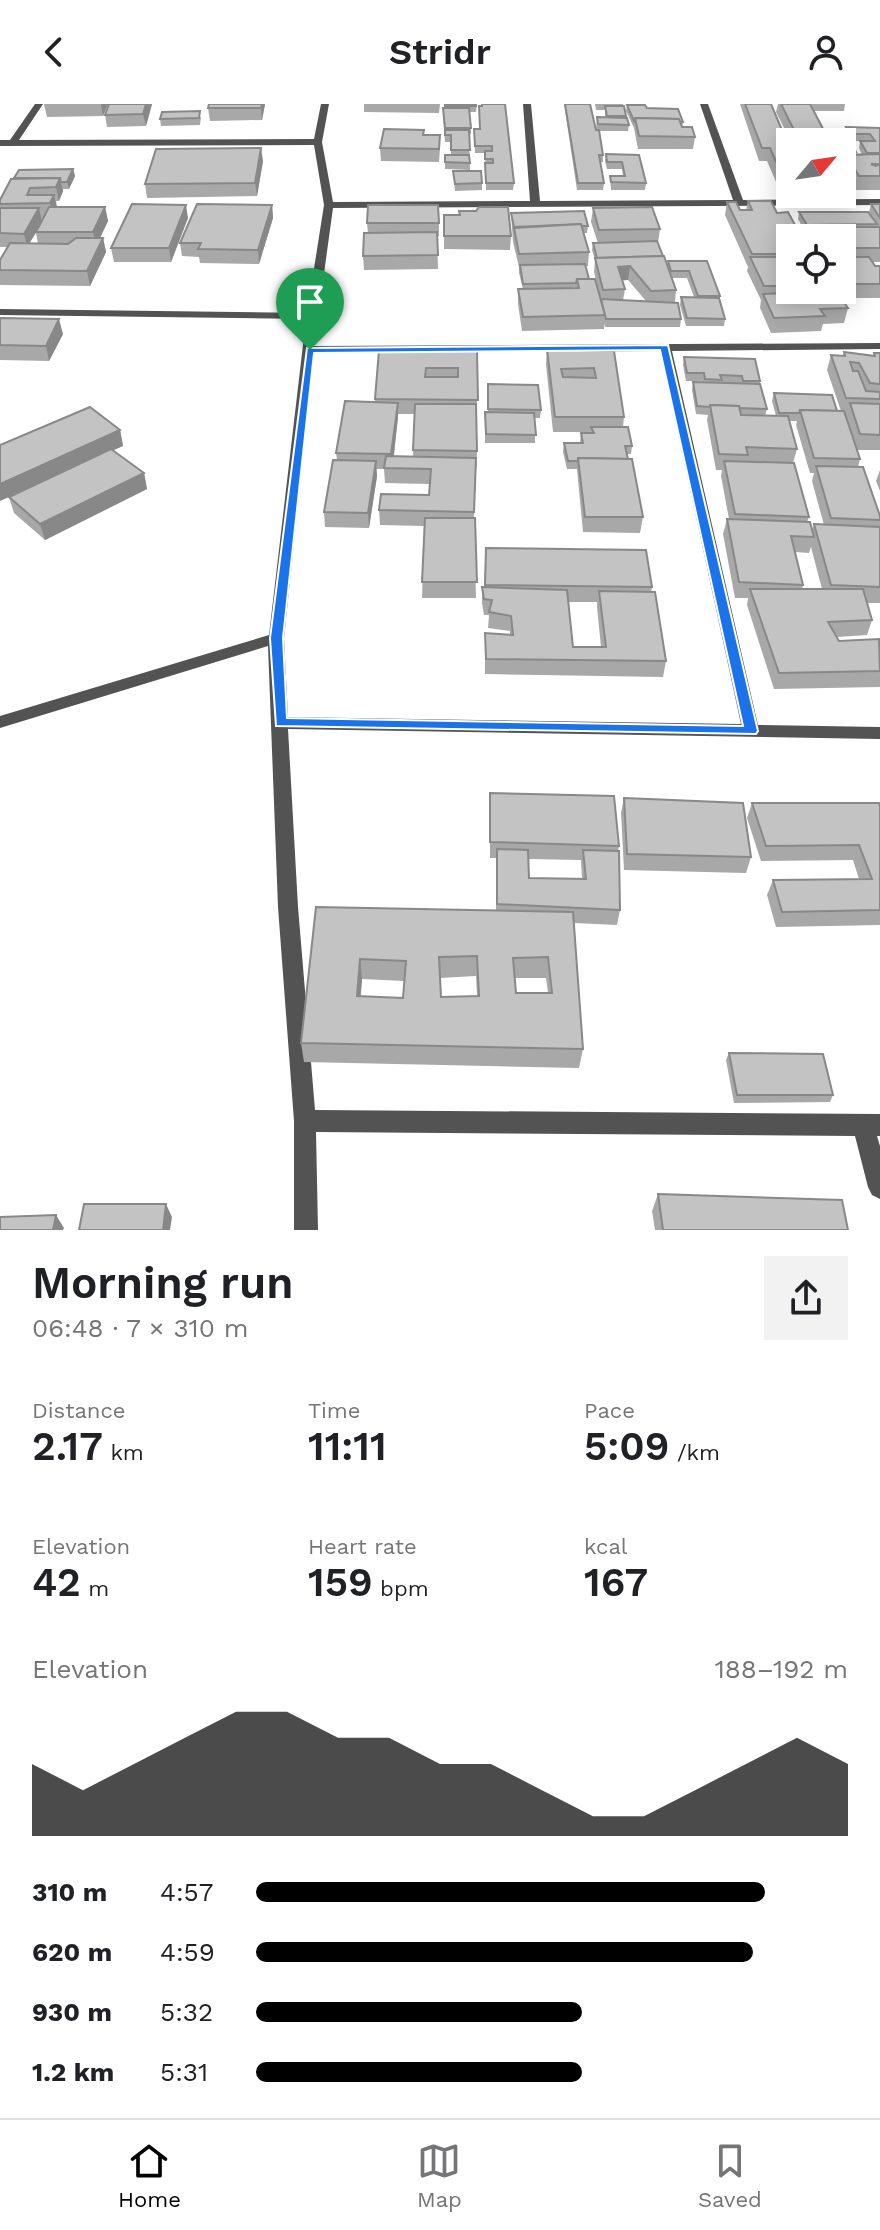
<!DOCTYPE html>
<meta charset="utf-8">
<style>
:root{--surface:#fff;--page:#f2f2f2;--text:#202124;--muted:#757577;--line:#e0e0e0;--accent:#000}
body{margin:0;font-family:"Work Sans",sans-serif;background:var(--page);color:var(--text);height:100vh;display:flex;flex-direction:column;font-size:30px;white-space:nowrap}
*{box-sizing:border-box;margin:0}
p{font-size:26px;color:var(--muted)}
.icon{flex:none;width:44px;height:44px;fill:none;stroke:currentColor;stroke-width:2;stroke-linecap:round;stroke-linejoin:round}
.map{position:relative;height:1126px;overflow:hidden}
.drawer{display:flex;flex-direction:column;background:var(--surface);flex:1}
.drawer>*{flex:none}
.needle{width:52px;rotate:61deg}
.tools{position:absolute;left:776px;top:24px;display:grid;gap:16px}
.tools a{display:grid;place-items:center;width:80px;height:80px;border-radius:0px;background:var(--surface);box-shadow:0 4px 20px #0003;font-size:40px}
.pin{position:absolute;display:grid;place-items:center;width:68px;height:68px;color:#fff;margin:-82px -34px;border-radius:50% 50% 50% 0;rotate:-45deg;box-shadow:0 0 8px #0007}
.pin .icon{rotate:45deg}
.round{display:grid;place-items:center;flex:none;width:84px;height:84px;border-radius:0px;background:var(--page)}
.head{display:flex;align-items:center;justify-content:space-between;height:136px;padding:0 32px}
h1{font-size:44px;font-weight:600;line-height:60px}
.stats{display:grid;grid-template-columns:repeat(3,1fr);gap:12px;height:136px;padding:8px 32px}
.stats div{display:grid;align-content:center}
.stats b{font-size:40px;font-weight:600}
.stats small{font-size:22px;font-weight:400}
.stats p{font-size:22px}
.chart{height:224px;padding:16px 32px}
.chart p{display:flex;justify-content:space-between}
.chart svg{width:100%;height:144px;margin-top:8px;fill:var(--accent);opacity:.7}
ul{padding:0 32px;list-style:none;font-size:26px}
li{display:grid;grid-template-columns:128px 96px 1fr;align-items:center;height:60px}
li i{height:20px;border-radius:10px;background:var(--accent)}
header{display:flex;justify-content:space-between;align-items:center;height:104px;padding:0 32px;background:var(--surface);font-size:36px;font-weight:600}
.tab-bar{display:flex;justify-content:space-around;align-items:center;height:112px;border-top:2px solid var(--line);background:var(--surface);font-size:22px;color:var(--muted)}
.tab-bar a{display:grid;justify-items:center;gap:4px}
.tab-bar .on{color:var(--accent)}
.map>svg:first-child{display:block}
.lines{fill:none;stroke-linecap:round;stroke-linejoin:round}
.minor{fill:#535353;fill-rule:evenodd}
.wall{fill:#a8a8a8;fill-rule:evenodd}
.shaded-wall{fill:#888}
.building{fill:#c3c3c3;stroke:#888;stroke-width:2;fill-rule:evenodd}
.route{fill:#1a73e8;stroke:#fff;stroke-width:2;fill-rule:evenodd}
</style>
<header><svg class="icon" aria-label="back" viewBox="0 0 24 24"><path d="M15 5l-7 7 7 7"/></svg>Stridr<svg class="icon" aria-label="person" viewBox="0 0 24 24"><circle cx="12" cy="8" r="4"/><path d="M4 21q1-7 8-7t8 7"/></svg></header>
<div class="map">
<svg width="880" height="1126" viewBox="0 0 880 1126">
<rect width="100%" height="100%" fill="#fff"/>
<g class="lines">
<path class="minor" d="M 35,0 L 43,0 L 19,36 L 314,35 L 321,0 L 329,0 L 322,38 L 333,98 L 530,97 L 523,0 L 531,0 L 540,97 L 733,96 L 700,0 L 708,0 L 743,96 L 880,95 L 880,101 L 333,104 L 314,242 L 880,239 L 880,245 L 672,247 L 758,621 L 880,623 L 880,635 L 288,625 L 298,803 L 315,1006 L 880,1010 L 880,1032 L 877,1032 L 880,1042 L 880,1095 L 872,1091 L 868,1083 L 855,1032 L 316,1028 L 318,1126 L 294,1126 L 294,1017 L 278,803 L 268,542 L 0,624 L 0,612 L 269,531 L 306,215 L 0,211 L 0,205 L 307,209 L 324,101 L 314,41 L 0,42 L 0,36 L 10,36 ZM 660,247 L 741,620 L 288,613 L 284,534 L 314,249 Z"/>
</g>
<g class="wall">
<polygon points="44,0 108,0 103,12 47,13"/>
<polygon points="152,0 146,22 107,23 105,11"/>
<polygon points="265,0 262,16 210,17 208,4"/>
<polygon points="364,0 440,0 439,9 364,8"/>
<polygon points="445,0 477,0 476,8 469,8 471,24 471,30 469,30 470,66 445,65 445,51 451,51 451,38 445,38 443,10"/>
<polygon points="481,0 505,0 514,79 513,86 486,86 485,49 475,49 474,25 479,25"/>
<polygon points="564,0 590,0 596,26 597,13 605,13 605,6 596,6 595,0 623,0 629,21 628,27 599,27 603,51 603,58 600,58 604,79 603,86 577,86"/>
<polygon points="740,0 771,0 790,45 790,87 780,87 767,57 759,57"/>
<path d="M 778,0 L 845,0 L 844,7 L 813,7 L 823,25 L 845,29 L 846,23 L 880,24 L 880,60 L 871,60 L 876,62 L 880,60 L 880,86 L 855,86 L 843,64 L 845,54 L 842,54 L 842,38 L 791,38 L 776,8 ZM 850,37 L 868,37 L 860,37 L 859,44 L 862,51 L 855,51 L 856,48 Z"/>
<polygon points="627,1 647,4 683,18 682,23 695,33 693,45 638,45 634,24 626,7"/>
<polygon points="201,13 200,21 161,22 160,15"/>
<polygon points="424,31 440,44 439,58 381,57 380,44"/>
<polygon points="606,50 639,51 646,79 645,86 611,86 610,72 623,72 622,65 607,65 605,57"/>
<polygon points="263,57 257,92 147,94 145,80"/>
<path d="M 73,65 L 75,72 L 69,85 L 63,85 L 63,87 L 59,97 L 56,97 L 57,103 L 105,103 L 108,117 L 100,134 L 103,134 L 106,148 L 90,182 L 0,181 L 0,156 L 7,143 L 0,143 L 0,96 ZM 36,129 L 38,140 L 29,140 Z"/>
<polygon points="453,67 482,79 482,86 455,87"/>
<polygon points="748,97 790,134 790,186 842,186 842,134 815,134 817,128 805,128 798,115 799,108 869,108 871,100 880,100 880,158 873,158 875,162 880,162 880,194 840,194 848,204 844,219 823,220 821,227 771,229 760,204 761,196 747,167 748,163 725,111 727,98 740,106 746,106"/>
<polygon points="272,101 273,114 259,160 200,159 199,153 182,152 180,139"/>
<path d="M 593,104 L 660,125 L 658,139 L 667,162 L 668,157 L 707,157 L 720,192 L 720,196 L 725,215 L 724,222 L 686,222 L 680,201 L 681,193 L 694,193 L 687,174 L 672,174 L 676,186 L 675,198 L 681,215 L 680,223 L 605,223 L 604,219 L 604,225 L 522,227 L 518,200 L 518,185 L 523,185 L 519,169 L 519,163 L 513,138 L 511,109 L 588,122 L 587,129 L 583,129 L 589,148 L 588,162 L 585,162 L 589,175 L 599,189 L 594,168 L 595,156 L 592,146 L 593,139 L 598,139 L 591,118 ZM 622,176 L 628,176 L 646,197 L 623,196 L 625,185 Z"/>
<polygon points="444,111 511,132 510,146 444,145"/>
<polygon points="188,114 171,158 114,158 111,144"/>
<polygon points="367,119 439,119 439,132 437,132 438,165 364,166 363,152 368,129"/>
<polygon points="0,214 63,230 49,257 0,256"/>
<polygon points="547,245 614,247 624,313 623,323 632,342 631,350 627,350 643,413 640,429 583,428 577,365 567,365 563,348 564,339 580,339 581,329 591,329 591,328 553,328 546,260"/>
<path d="M 379,246 L 477,247 L 477,347 L 474,414 L 476,494 L 422,494 L 424,422 L 380,421 L 379,406 L 429,391 L 430,380 L 385,379 L 384,365 L 376,365 L 377,372 L 369,424 L 325,423 L 324,408 L 337,356 L 336,349 L 375,298 ZM 398,310 L 415,310 L 413,353 L 394,352 Z"/>
<path d="M 844,248 L 873,252 L 874,249 L 880,249 L 880,346 L 857,346 L 860,355 L 858,363 L 880,412 L 880,499 L 867,499 L 872,516 L 867,531 L 837,533 L 839,537 L 880,539 L 880,583 L 774,585 L 747,501 L 748,494 L 735,494 L 723,430 L 727,415 L 729,415 L 721,372 L 722,366 L 716,366 L 707,316 L 708,311 L 696,310 L 692,286 L 693,278 L 703,279 L 702,277 L 686,277 L 683,261 L 684,253 L 760,277 L 760,280 L 767,305 L 765,312 L 776,312 L 772,297 L 774,289 L 841,307 L 827,266 L 831,251 L 843,252 ZM 789,317 L 797,317 L 796,321 L 810,369 L 814,369 L 812,377 L 824,421 L 814,420 L 812,426 L 807,418 L 809,413 L 793,359 L 797,345 ZM 811,443 L 822,485 L 802,485 L 803,481 L 795,448 L 809,449 Z"/>
<polygon points="488,280 541,306 540,314 535,314 535,339 485,339 485,308 488,308"/>
<polygon points="120,326 123,342 112,346 144,369 147,385 45,436 14,409 9,393"/>
<polygon points="880,366 880,387 876,377"/>
<path d="M 486,444 L 652,483 L 651,488 L 666,557 L 663,573 L 485,570 L 485,529 L 510,531 L 510,527 L 488,524 L 489,511 L 484,511 L 482,499 L 482,483 L 484,483 ZM 568,498 L 597,498 L 597,503 L 601,543 L 573,543 Z"/>
<path d="M 490,689 L 619,742 L 618,747 L 620,806 L 617,821 L 574,819 L 583,945 L 579,964 L 304,958 L 301,939 L 316,803 L 496,806 L 496,754 L 490,754 ZM 528,755 L 581,756 L 582,775 L 529,774 ZM 476,872 L 477,892 L 441,893 L 440,874 ZM 515,874 L 546,874 L 548,889 L 516,889 ZM 362,875 L 404,877 L 403,894 L 361,892 Z"/>
<polygon points="624,694 751,753 746,769 624,766 621,709"/>
<polygon points="752,699 880,703 880,821 776,823 767,791 773,776 859,775 853,756 761,757 747,714"/>
<polygon points="729,949 833,991 830,998 734,999 726,956"/>
<polygon points="658,1090 848,1126 655,1126 652,1107"/>
</g>
<g class="shaded-wall">
<polygon points="101,0 108,0 103,12"/>
<polygon points="146,0 152,0 146,22 143,10"/>
<polygon points="262,0 265,0 262,16 261,4"/>
<polygon points="261,44 263,57 257,92 255,79"/>
<polygon points="73,65 75,72 69,85 67,78"/>
<polygon points="60,74 63,87 59,97 56,83"/>
<polygon points="54,91 57,104 53,113 50,99"/>
<polygon points="186,101 188,114 171,158 169,144"/>
<polygon points="272,101 273,114 259,160 258,146"/>
<polygon points="105,103 108,117 96,142 93,128"/>
<polygon points="39,104 42,118 27,143 24,130"/>
<polygon points="103,134 106,148 90,182 87,167"/>
<polygon points="630,162 628,176 616,177 618,163"/>
<polygon points="59,215 63,230 49,257 46,242"/>
<polygon points="398,299 398,314 392,365 391,350"/>
<polygon points="120,326 123,342 0,397 0,380"/>
<polygon points="376,357 377,372 369,424 368,409"/>
<polygon points="144,369 147,385 45,436 40,420"/>
<polygon points="360,855 362,875 358,912 357,892"/>
<polygon points="166,1100 172,1113 170,1126 163,1126"/>
<polygon points="56,1111 64,1124 63,1126 53,1126"/>
</g>
<g class="building">
<polygon points="109,0 146,0 143,10 105,11"/>
<polygon points="209,0 262,0 261,4 208,4"/>
<rect x="445" y="0" width="31" height="2"/>
<polygon points="482,0 505,0 514,79 486,79 485,59 493,59 493,55 485,55 485,47 492,47 492,42 475,42 474,25 480,25 479,2 482,2"/>
<polygon points="565,0 590,0 596,26 599,26 603,51 599,51 604,79 578,79"/>
<polygon points="745,0 771,0 790,45 790,73 783,73 770,44 762,44"/>
<polygon points="781,0 810,0 830,38 800,38"/>
<polygon points="627,1 645,1 647,4 678,5 683,18 680,18 679,15 635,14 634,17"/>
<polygon points="605,2 624,2 626,12 607,12"/>
<polygon points="443,4 469,4 471,24 445,24"/>
<polygon points="200,7 199,14 160,15 162,8"/>
<polygon points="597,13 627,14 629,21 598,20"/>
<polygon points="635,14 679,15 682,23 692,23 695,33 639,32"/>
<polygon points="846,23 880,24 880,49 867,49 860,37 875,37 870,30 851,30"/>
<polygon points="384,25 424,26 423,31 440,31 439,45 380,44"/>
<polygon points="823,25 843,25 856,48 842,47 842,38 830,38"/>
<polygon points="445,26 469,26 470,46 451,46 451,31 445,31"/>
<polygon points="261,44 255,79 145,80 156,45"/>
<polygon points="606,50 639,51 646,79 611,78 610,72 625,72 622,58 607,58"/>
<polygon points="880,50 880,60 871,60 876,62 880,60 880,72 859,72 846,51"/>
<polygon points="445,51 469,51 470,59 445,58"/>
<polygon points="73,65 67,78 61,78 60,74 14,74 19,66"/>
<polygon points="453,67 481,67 482,79 455,80"/>
<polygon points="60,74 56,83 30,84 27,91 54,91 50,99 0,100 0,96 11,75"/>
<polygon points="748,97 771,97 777,109 788,108 802,134 790,134 790,150 752,150 727,98 736,98 740,106 752,106"/>
<polygon points="132,100 186,101 169,144 111,144"/>
<polygon points="197,100 272,101 258,146 198,145 201,139 180,139"/>
<polygon points="871,100 880,100 880,114"/>
<polygon points="368,101 438,101 439,119 367,119"/>
<polygon points="49,103 105,103 93,128 36,128"/>
<polygon points="479,103 508,103 511,132 444,132 444,111 460,111 459,107 476,107"/>
<polygon points="652,103 660,125 599,126 593,104"/>
<polygon points="0,104 39,104 24,130 0,129"/>
<polygon points="584,107 588,122 581,122 581,120 514,123 511,109"/>
<polygon points="799,108 868,108 877,120 807,121"/>
<polygon points="581,120 589,148 519,150 514,124"/>
<polygon points="818,123 880,123 880,144 842,144 842,134 824,134"/>
<polygon points="437,128 438,151 363,152 364,129"/>
<polygon points="76,134 103,134 87,167 0,166 0,156 10,139 68,140"/>
<polygon points="657,137 663,152 597,154 593,139"/>
<polygon points="664,152 676,186 651,187 630,162 618,163 625,185 603,186 595,154"/>
<polygon points="750,153 790,153 790,168 788,164 780,164 789,182 764,182"/>
<polygon points="842,153 869,153 875,162 880,162 880,180 842,180"/>
<polygon points="668,157 707,157 720,192 698,192 689,167 671,167"/>
<polygon points="585,160 589,175 577,175 576,179 523,180 520,161"/>
<polygon points="577,175 595,175 605,211 523,213 518,185 579,184"/>
<polygon points="812,186 835,186 848,204 820,205 825,212 774,214 763,190 813,188"/>
<polygon points="681,193 719,194 725,215 687,214"/>
<polygon points="601,195 678,199 681,215 606,215"/>
<polygon points="0,214 59,215 46,242 0,241"/>
<path d="M 547,245 L 614,247 L 624,313 L 555,313 ZM 594,264 L 596,274 L 563,273 L 561,265 Z"/>
<path d="M 379,246 L 477,247 L 478,296 L 375,295 ZM 426,264 L 458,264 L 458,273 L 425,273 Z"/>
<polygon points="844,248 875,252 874,249 880,249 880,280 870,279 859,259 850,258 853,267 858,267 866,287 880,288 880,295 846,294 831,251 845,252"/>
<polygon points="684,253 755,255 760,277 743,277 742,272 720,271 722,276 705,275 704,269 687,269"/>
<polygon points="693,278 760,280 767,305 740,304 739,302 710,301 710,303 697,302"/>
<polygon points="488,280 538,281 541,306 488,305"/>
<polygon points="774,289 832,291 837,307 800,306 799,309 779,309"/>
<polygon points="345,297 398,299 391,350 336,349"/>
<polygon points="850,299 880,300 880,331 860,330"/>
<polygon points="415,300 476,300 477,347 413,346"/>
<polygon points="710,301 739,302 741,311 788,312 797,345 746,343 748,351 719,350"/>
<polygon points="90,303 120,326 0,380 0,341"/>
<polygon points="800,306 844,307 860,355 814,354"/>
<polygon points="485,308 534,309 536,331 486,330"/>
<polygon points="591,323 628,323 632,342 625,342 628,355 578,354 578,357 568,357 564,339 583,339 581,329 594,329"/>
<polygon points="111,345 144,369 40,420 9,393"/>
<polygon points="386,352 476,354 474,408 379,406 381,390 429,391 431,365 384,364"/>
<polygon points="578,354 632,355 643,413 585,413"/>
<polygon points="333,356 376,357 368,409 324,408"/>
<polygon points="724,357 794,359 809,413 735,410"/>
<polygon points="816,362 863,363 880,412 880,416 831,414"/>
<polygon points="425,414 475,414 477,478 422,478"/>
<polygon points="727,415 810,418 814,433 791,432 803,481 739,478"/>
<polygon points="814,420 880,423 880,483 831,481"/>
<polygon points="486,444 646,446 652,483 485,481"/>
<polygon points="482,483 567,486 573,543 606,543 599,487 655,488 666,557 486,555 485,529 513,531 511,512 489,508 492,496 484,495"/>
<polygon points="750,485 863,485 872,516 828,518 839,537 879,535 880,567 779,569"/>
<polygon points="490,689 614,692 619,742 490,738"/>
<polygon points="624,694 743,699 751,753 627,750"/>
<polygon points="752,699 879,699 880,703 880,806 782,808 773,776 872,775 859,741 766,742"/>
<polygon points="497,745 528,746 529,774 586,775 583,746 619,747 620,806 497,800"/>
<path d="M 316,803 L 573,808 L 583,945 L 301,939 ZM 477,852 L 479,892 L 441,893 L 439,853 ZM 548,853 L 552,889 L 516,889 L 513,854 ZM 360,855 L 406,857 L 403,894 L 357,892 Z"/>
<polygon points="729,949 823,950 833,991 737,991"/>
<polygon points="658,1090 842,1096 848,1126 663,1126"/>
<polygon points="84,1100 166,1100 163,1126 79,1126"/>
<polygon points="56,1111 53,1126 0,1126 0,1113"/>
</g>
<path class="route" d="M 668,241 L 758,627 L 756,630 L 276,622 L 270,534 L 307,244 ZM 660,246 L 743,622 L 287,614 L 283,534 L 314,249 Z"/>
</svg>
<div class="tools">
<a><svg class="needle" viewBox="-14 -14 28 28"><path d="M0-13l5 13h-10z" fill="#e53935"/><path d="M0 13l5-13h-10z" fill="#757577"/></svg></a>
<a><svg class="icon" aria-label="locate" viewBox="0 0 24 24"><circle cx="12" cy="12" r="6"/><path d="M12 2v4M12 18v4M2 12h4M18 12h4"/></svg></a>
</div>
<div class="pin" style="left:310px;top:246px;background:#1e9e55"><svg class="icon" aria-label="arrive" viewBox="0 0 24 24"><path d="M6 21V4h12l-3 4 3 4H6"/></svg></div>
</div>
<section class="drawer">
<div class="head"><div><h1>Morning run</h1><p>06:48 · 7 × 310 m</p></div><a class="round"><svg class="icon" aria-label="share" viewBox="0 0 24 24"><path d="M12 15V3M7 8l5-5 5 5M5 13v7h14v-7"/></svg></a></div>
<div class="stats">
<div><p>Distance</p><b>2.17<small> km</small></b></div>
<div><p>Time</p><b>11:11</b></div>
<div><p>Pace</p><b>5:09<small> /km</small></b></div>
</div>
<div class="stats">
<div><p>Elevation</p><b>42<small> m</small></b></div>
<div><p>Heart rate</p><b>159<small> bpm</small></b></div>
<div><p>kcal</p><b>167</b></div>
</div>
<div class="chart"><p><span>Elevation</span>188–192 m</p>
<svg viewBox="0 0 160 44" preserveAspectRatio="none"><path d="M0 44V22L10 30L20 22L30 14L40 6L50 6L60 14L70 14L80 22L90 22L100 30L110 38L120 38L130 30L140 22L150 14L160 22V44z"/></svg>
</div>
<ul>
<li><b>310 m</b>4:57<i style="width:86%"></i></li>
<li><b>620 m</b>4:59<i style="width:84%"></i></li>
<li><b>930 m</b>5:32<i style="width:55%"></i></li>
<li><b>1.2 km</b>5:31<i style="width:55%"></i></li>
</ul>
</section>
<nav class="tab-bar">
<a class="on"><svg class="icon" aria-label="home" viewBox="0 0 24 24"><path d="M3 11l9-7 9 7M6 9v11h12V9"/></svg>Home</a>
<a><svg class="icon" aria-label="map" viewBox="0 0 24 24"><path d="M3 6l6-2 6 2 6-2v14l-6 2-6-2-6 2zM9 4v14M15 6v14"/></svg>Map</a>
<a><svg class="icon" aria-label="saved" viewBox="0 0 24 24"><path d="M7 4h10v16l-5-4-5 4z"/></svg>Saved</a>
</nav>
